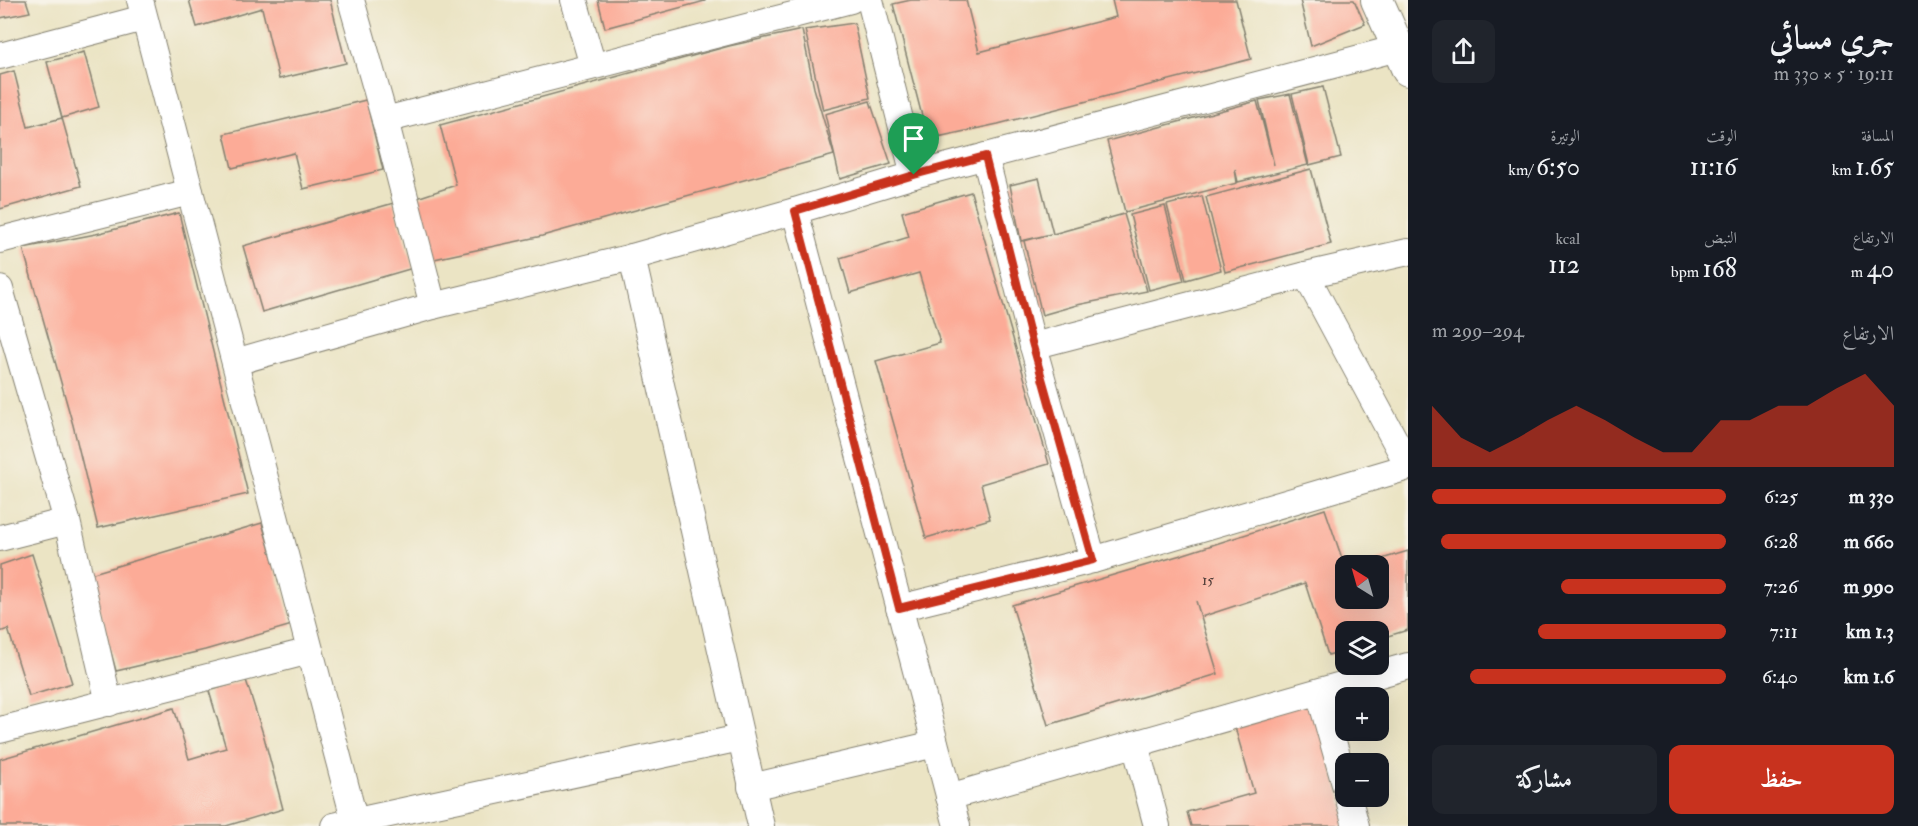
<!DOCTYPE html>
<html lang="ar">
<meta charset="utf-8">
<style>
:root{--surface:#171b24;--page:#20242c;--text:#f1f3f6;--muted:#9ea1a6;--accent:#c8321e}
body{margin:0;font-family:"IM FELL Double Pica",Amiri,serif;background:var(--page);color:var(--text);direction:rtl;height:100vh;display:flex;flex-direction:column;font-size:22px;white-space:nowrap}
*{box-sizing:border-box;margin:0}
p{font-size:20px;color:var(--muted)}
.icon{flex:none;width:33px;height:33px;fill:none;stroke:currentColor;stroke-width:2;stroke-linecap:round;stroke-linejoin:round}
.map{position:relative;flex:1;overflow:hidden;direction:ltr}
.sheet{display:flex;flex-direction:column;background:var(--surface);width:510px}
.sheet>*{flex:none}
.needle{width:39px;rotate:323deg}
.tools{position:absolute;left:1335px;top:555px;display:grid;gap:12px}
.tools a{display:grid;place-items:center;width:54px;height:54px;border-radius:12px;background:var(--surface);box-shadow:0 6px 24px #0002;font-size:30px}
.pin{position:absolute;display:grid;place-items:center;width:51px;height:51px;color:#fff;margin:-62px -26px;border-radius:50% 50% 50% 0;rotate:-45deg;box-shadow:0 0 6px #0007}
.pin .icon{rotate:45deg}
.round{display:grid;place-items:center;flex:none;width:63px;height:63px;border-radius:12px;background:var(--page)}
.head{display:flex;align-items:center;justify-content:space-between;height:102px;padding:0 24px}
h1{font-size:33px;font-weight:600;line-height:45px}
.figures{display:grid;grid-template-columns:repeat(3,1fr);gap:9px;height:102px;padding:6px 24px}
.figures div{display:grid;align-content:center}
.figures b{font-size:26px;font-weight:600}
.figures small{font-size:16px;font-weight:400}
.figures p{font-size:16px}
.chart{height:168px;padding:12px 24px}
.chart p{display:flex;justify-content:space-between}
.chart svg{width:100%;height:108px;margin-top:6px;fill:var(--accent);opacity:.7}
.button{display:flex;gap:12px;margin-top:auto;padding:12px 24px}
.button a{flex:1;height:69px;border-radius:12px;background:var(--accent);color:#fff;font-size:24px;font-weight:600;line-height:69px;text-align:center}
.button a+a{background:var(--page);color:var(--text)}
ul{padding:0 24px;list-style:none;font-size:20px}
li{display:grid;grid-template-columns:96px 72px 1fr;align-items:center;height:45px}
li i{height:15px;border-radius:8px;background:var(--accent)}
main{display:flex;flex:1;min-height:0}
.map>svg:first-child{display:block}
.building{fill:#fcab97}
.lines{fill:none;stroke-linecap:round;stroke-linejoin:round}
.minor-casing{stroke:#848070;stroke-width:28}
.tertiary-casing{stroke:#848070;stroke-width:34}
.minor{stroke:#fff;stroke-width:26}
.tertiary{stroke:#fff;stroke-width:32}
.route-casing{stroke:#fff;stroke-width:12}
.route{stroke:#c8321e;stroke-width:8}
.labels{text-anchor:middle;dominant-baseline:central;stroke-width:4.5;stroke-linejoin:round;paint-order:stroke}
.number-label{font-size:15px;fill:#54403b}
</style>
<main>
<section class="sheet">
<div class="head"><div><h1>جري مسائي</h1><p>19:11 · 5 × 330 m</p></div><a class="round"><svg class="icon" aria-label="share" viewBox="0 0 24 24"><path d="M12 15V3M7 8l5-5 5 5M5 13v7h14v-7"/></svg></a></div>
<div class="figures">
<div><p>المسافة</p><b>1.65<small> km</small></b></div>
<div><p>الوقت</p><b>11:16</b></div>
<div><p>الوتيرة</p><b>6:50<small> /km</small></b></div>
</div>
<div class="figures">
<div><p>الارتفاع</p><b>40<small> m</small></b></div>
<div><p>النبض</p><b>168<small> bpm</small></b></div>
<div><p>kcal</p><b>112</b></div>
</div>
<div class="chart"><p><span>الارتفاع</span>294–299 m</p>
<svg viewBox="0 0 160 44" preserveAspectRatio="none"><path d="M0 44V19L10 32L20 38L30 32L40 25L50 19L60 25L70 32L80 38L90 38L100 25L110 25L120 19L130 19L140 12L150 6L160 19V44z"/></svg>
</div>
<ul>
<li><b>330 m</b>6:25<i style="width:100%"></i></li>
<li><b>660 m</b>6:28<i style="width:97%"></i></li>
<li><b>990 m</b>7:26<i style="width:56%"></i></li>
<li><b>1.3 km</b>7:11<i style="width:64%"></i></li>
<li><b>1.6 km</b>6:40<i style="width:87%"></i></li>
</ul>
<div class="button"><a>حفظ</a><a>مشاركة</a></div>
</section>
<div class="map">
<svg width="1408" height="826" viewBox="0 0 1408 826">
<rect width="100%" height="100%" fill="#f7f3e8"/>
<filter id="ink" filterUnits="userSpaceOnUse"><feTurbulence type="fractalNoise" baseFrequency=".0167" numOctaves="2"/><feDisplacementMap in="SourceGraphic" scale="12" xChannelSelector="R" yChannelSelector="G"/><feConvolveMatrix kernelMatrix="1 2 1 2 8 2 1 2 1" color-interpolation-filters="sRGB"/></filter>
<filter id="wash" filterUnits="userSpaceOnUse"><feTurbulence type="fractalNoise" baseFrequency=".008" numOctaves="4" result="noise"/><feDisplacementMap in="SourceGraphic" scale="24" xChannelSelector="R" yChannelSelector="G"/><feGaussianBlur stdDeviation="1.35" result="paint"/><feColorMatrix in="noise" values="0 0 0 0 0 0 0 0 0 0 0 0 0 0 0 0 0 1.4 0 .05"/><feComposite in="paint" operator="in"/></filter>
<g filter="url(#wash)">
<rect width="100%" height="100%" fill="#ebe4c4"/>
<g id="blocks">
<g class="building">
<polygon points="0,0 26,0 30,12 0,18"/>
<polygon points="189,0 330,0 346,63 279,79 262,8 197,27"/>
<polygon points="598,0 705,0 705,1 605,28"/>
<polygon points="911,0 966,0 979,52 1116,17 1112,0 1236,0 1251,59 998,124 928,139 893,4"/>
<polygon points="1300,0 1354,0 1365,24 1311,46"/>
<polygon points="854,23 870,98 823,110 805,30"/>
<polygon points="802,30 814,88 834,155 542,236 434,259 417,198 456,185 440,125 729,46"/>
<polygon points="84,52 99,107 62,118 47,62"/>
<polygon points="14,71 28,127 62,118 81,186 0,209 0,75"/>
<polygon points="1323,87 1341,157 1309,165 1292,94"/>
<polygon points="1290,94 1308,165 1238,182 1235,169 1237,183 1125,212 1107,141 1257,101 1274,165 1259,100"/>
<polygon points="366,100 383,170 303,189 294,153 232,168 224,134"/>
<polygon points="870,101 891,164 840,179 825,114"/>
<polygon points="1311,169 1331,244 1225,272 1206,197"/>
<polygon points="1039,178 1053,234 1124,214 1147,291 1077,305 1042,315 1024,241 1051,234 1021,241 1010,185"/>
<polygon points="971,192 1049,464 981,484 990,519 926,538 876,361 940,343 919,273 850,293 840,258 909,237 902,212"/>
<polygon points="1202,196 1221,270 1186,280 1167,205"/>
<polygon points="394,203 413,268 262,312 243,246"/>
<polygon points="1165,206 1184,281 1149,290 1130,215"/>
<polygon points="179,213 248,494 98,528 73,425 23,248 96,234"/>
<polygon points="1325,509 1346,570 1346,598 1378,598 1378,566 1362,565 1408,551 1408,630 1378,639 1378,632 1346,632 1346,650 1328,655 1305,583 1201,617 1196,601 1218,674 1048,725 1012,605 1181,555"/>
<polygon points="262,523 292,625 205,650 116,671 90,574"/>
<polygon points="32,554 72,683 29,696 8,629 0,632 0,565"/>
<polygon points="246,680 264,737 283,809 226,826 0,826 0,759 174,708 189,759 226,748 209,691"/>
<polygon points="1313,701 1349,826 1191,826 1187,812 1254,793 1234,724"/>
</g>
</g>
</g>
<g filter="url(#ink)">
<use href="#blocks" fill-opacity="0" stroke="#848070" stroke-width="1.5"/>
<g class="lines">
<defs>
<g id="minor">
<polyline points="140,0 356,826"/>
<polyline points="351,0 385,120 433,306"/>
<polyline points="574,0 593,66"/>
<polyline points="870,0 914,175"/>
<polyline points="0,56 144,18"/>
<polyline points="385,120 851,0"/>
<polyline points="985,156 1033,346 1093,560"/>
<polyline points="795,211 957,826"/>
<polyline points="0,240 190,192"/>
<polyline points="632,257 761,826"/>
<polyline points="1306,275 1408,465"/>
<polyline points="0,289 67,521 109,703"/>
<polyline points="1033,346 1306,275 1408,252"/>
<polyline points="235,362 433,306 632,257 795,211 914,175 1398,48"/>
<polyline points="0,538 67,521"/>
<polyline points="899,608 1093,560 1408,467"/>
<polyline points="1319,692 1346,788"/>
<polyline points="0,730 310,651"/>
<polyline points="1135,744 1157,826"/>
<polyline points="751,787 935,744"/>
<polyline points="1348,796 1356,826"/>
<polyline points="949,797 1408,666"/>
<polyline points="334,826 740,738"/>
</g>
<polyline id="tertiary" points="1377,0 1408,70"/>
</defs>
<use href="#minor" class="minor-casing"/>
<use href="#tertiary" class="tertiary-casing"/>
<use href="#minor" class="minor"/>
<use href="#tertiary" class="tertiary"/>
</g>
</g>
<g class="lines" filter="url(#ink)">
<defs>
<polygon id="route" points="985,156 1033,346 1093,560 899,608 795,211 914,175"/>
</defs>
<use href="#route" class="route-casing"/>
<use href="#route" class="route"/>
</g>
<g class="labels">
<g class="number-label">
<text x="1208" y="580">15</text>
</g>
</g>
</svg>
<div class="tools">
<a><svg class="needle" viewBox="-14 -14 28 28"><path d="M0-13l5 13h-10z" fill="#e53935"/><path d="M0 13l5-13h-10z" fill="#9ea1a6"/></svg></a>
<a><svg class="icon" aria-label="layers" viewBox="0 0 24 24"><path d="M12 4l9 5-9 5-9-5zM3 14l9 5 9-5"/></svg></a>
<a>+</a>
<a>−</a>
</div>
<div class="pin" style="left:914px;top:175px;background:#1e9e55"><svg class="icon" aria-label="arrive" viewBox="0 0 24 24"><path d="M6 21V4h12l-3 4 3 4H6"/></svg></div>
</div>
</main>
